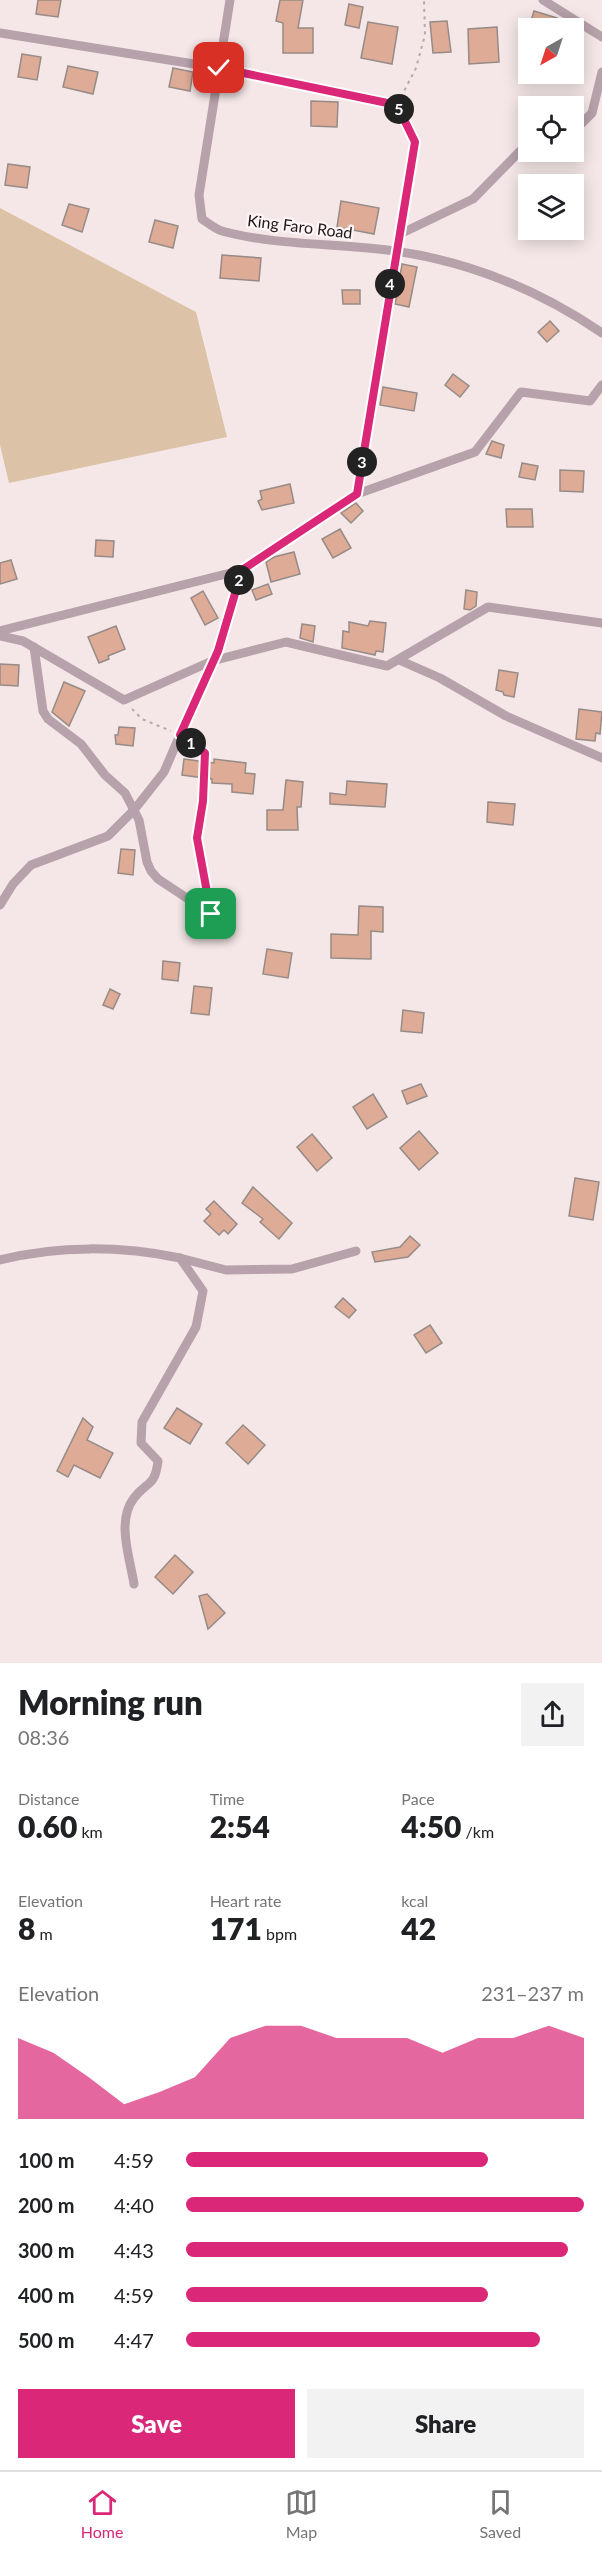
<!DOCTYPE html>
<meta charset="utf-8">
<style>
:root{--surface:#fff;--page:#f2f2f2;--text:#202124;--muted:#757577;--line:#e0e0e0;--accent:#db2777}
body{margin:0;font-family:Lato,sans-serif;background:var(--page);color:var(--text);height:100vh;display:flex;flex-direction:column;font-size:22px;white-space:nowrap}
*{box-sizing:border-box;margin:0}
p{font-size:20px;color:var(--muted)}
.icon{flex:none;width:33px;height:33px;fill:none;stroke:currentColor;stroke-width:2;stroke-linecap:round;stroke-linejoin:round}
.map{position:relative;height:1663px;overflow:hidden}
.details{display:flex;flex-direction:column;background:var(--surface);flex:1}
.details>*{flex:none}
.needle{width:39px;rotate:219deg}
.tools{position:absolute;left:518px;top:18px;display:grid;gap:12px}
.tools a{display:grid;place-items:center;width:66px;height:66px;border-radius:0px;background:var(--surface);box-shadow:0 3px 15px #0003;font-size:30px}
.pin{position:absolute;display:grid;place-items:center;width:51px;height:51px;color:#fff;margin:-26px;border-radius:12px;box-shadow:0 3px 9px #0006}
.km{position:absolute;width:30px;height:30px;margin:-15px;border-radius:50%;background:#222;color:#fff;font-size:16px;line-height:30px;text-align:center}
.round{display:grid;place-items:center;flex:none;width:63px;height:63px;border-radius:0px;background:var(--page)}
.summary{display:flex;align-items:center;justify-content:space-between;height:102px;padding:0 18px}
h1{font-size:33px;font-weight:800;line-height:45px}
.metrics{display:grid;grid-template-columns:repeat(3,1fr);gap:9px;height:102px;padding:6px 18px}
.metrics div{display:grid;align-content:center}
.metrics b{font-size:30px;font-weight:800}
.metrics small{font-size:16px;font-weight:400}
.metrics p{font-size:16px}
.chart{height:168px;padding:12px 18px}
.chart p{display:flex;justify-content:space-between}
.chart svg{width:100%;height:108px;margin-top:6px;fill:var(--accent);opacity:.7}
.cta{display:flex;gap:12px;margin-top:auto;padding:12px 18px}
.cta a{flex:1;height:69px;border-radius:0px;background:var(--accent);color:#fff;font-size:24px;font-weight:800;line-height:69px;text-align:center}
.cta a+a{background:var(--page);color:var(--text)}
ul{padding:0 18px;list-style:none;font-size:20px}
li{display:grid;grid-template-columns:96px 72px 1fr;align-items:center;height:45px}
li i{height:15px;border-radius:8px;background:var(--accent)}
.dock{display:flex;justify-content:space-around;align-items:center;height:84px;border-top:2px solid var(--line);background:var(--surface);font-size:16px;color:var(--muted)}
.dock a{display:grid;justify-items:center;gap:3px}
.dock .active{color:var(--accent)}
.map>svg:first-child{display:block}
.green{fill:#dcc3a7}
.building{fill:#ddab96;stroke:#978b87;stroke-width:1.5}
.lines{fill:none;stroke-linecap:round;stroke-linejoin:round}
.path{stroke:#b3a8a8;stroke-width:2;stroke-dasharray:3 4.5;stroke-linecap:butt}
.street{stroke:#b7a1ab;stroke-width:9}
.route-casing{stroke:#fff;stroke-width:12}
.route{stroke:#db2777;stroke-width:8}
.labels{text-anchor:middle;dominant-baseline:central;stroke-width:4.5;stroke-linejoin:round;paint-order:stroke}
.street-label{font-size:16px;fill:#1d1819;stroke:#fef5f6}
</style>
<div class="map">
<svg width="602" height="1663" viewBox="0 0 602 1663">
<rect width="100%" height="100%" fill="#f5e7e7"/>
<polygon class="green" points="0,208 196,312 227,437 9,483 0,445"/>
<g class="building">
<polygon points="38,0 61,0 58,17 36,14"/>
<polygon points="280,0 303,0 298,28 313,28 313,53 283,53 283,23 276,21"/>
<polygon points="349,4 363,7 359,28 345,25"/>
<polygon points="534,11 557,18 554,28 529,28"/>
<polygon points="447,21 451,52 433,53 430,22"/>
<polygon points="368,22 398,27 392,64 361,58"/>
<polygon points="497,27 499,62 469,64 468,29"/>
<polygon points="22,54 41,57 37,80 18,77"/>
<polygon points="68,66 98,72 93,94 63,87"/>
<polygon points="173,68 193,72 190,91 169,87"/>
<polygon points="311,101 338,102 337,127 311,126"/>
<polygon points="8,164 30,167 27,188 5,185"/>
<polygon points="341,201 379,208 374,234 337,227"/>
<polygon points="69,204 89,209 82,232 62,225"/>
<polygon points="155,220 178,226 173,248 149,242"/>
<polygon points="222,255 261,258 259,281 220,278"/>
<polygon points="402,264 417,267 409,307 395,304"/>
<polygon points="342,290 360,290 360,304 343,304"/>
<polygon points="550,321 559,331 547,342 538,332"/>
<polygon points="453,374 469,386 460,397 445,385"/>
<polygon points="383,387 417,393 414,411 380,405"/>
<polygon points="492,441 504,445 501,458 486,454"/>
<polygon points="522,463 538,466 535,480 519,477"/>
<polygon points="560,470 584,471 583,492 560,491"/>
<polygon points="290,484 294,503 262,510 258,501 262,499 260,491"/>
<polygon points="356,503 363,511 351,523 341,513"/>
<polygon points="506,509 532,509 533,527 507,527"/>
<polygon points="340,529 351,548 333,558 322,539"/>
<polygon points="96,540 114,541 113,557 95,556"/>
<polygon points="294,552 300,574 271,582 266,562 274,557"/>
<polygon points="11,560 17,579 0,584 0,563"/>
<polygon points="268,584 272,594 256,600 252,590"/>
<polygon points="466,590 477,592 476,606 470,610 464,609"/>
<polygon points="203,591 218,618 205,625 191,598"/>
<polygon points="370,621 386,623 383,652 376,651 375,655 342,648 343,631 349,632 349,622 368,626"/>
<polygon points="302,624 315,626 313,642 300,638"/>
<polygon points="116,626 125,649 108,656 109,659 99,663 88,637"/>
<polygon points="0,664 19,665 18,686 0,685"/>
<polygon points="499,670 518,673 514,697 504,695 503,692 496,690"/>
<polygon points="64,682 85,691 69,726 52,712"/>
<polygon points="579,709 602,712 600,734 596,733 595,741 576,739"/>
<polygon points="119,727 135,728 133,746 116,744 115,735 118,735"/>
<polygon points="184,759 214,763 214,759 246,763 245,773 255,774 253,794 232,792 232,784 212,783 212,779 182,775"/>
<polygon points="286,780 303,782 301,807 297,807 298,830 267,830 267,810 283,810"/>
<polygon points="347,781 387,784 385,807 330,804 330,793 346,795"/>
<polygon points="488,802 515,804 513,825 487,822"/>
<polygon points="121,849 135,850 133,875 118,873"/>
<polygon points="359,906 383,907 383,932 371,931 371,959 331,958 331,934 358,935"/>
<polygon points="267,949 292,953 288,978 263,974"/>
<polygon points="163,961 180,963 178,981 162,979"/>
<polygon points="194,986 212,988 209,1015 191,1013"/>
<polygon points="110,989 120,994 113,1009 103,1005"/>
<polygon points="403,1010 424,1013 422,1033 401,1031"/>
<polygon points="421,1084 427,1096 407,1104 402,1091"/>
<polygon points="373,1094 387,1117 367,1129 353,1107"/>
<polygon points="419,1131 438,1153 419,1170 400,1148"/>
<polygon points="312,1134 332,1158 317,1171 297,1147"/>
<polygon points="575,1178 599,1182 593,1220 569,1216"/>
<polygon points="253,1187 292,1223 279,1239 260,1222 263,1219 242,1203"/>
<polygon points="214,1201 237,1224 228,1234 224,1230 219,1235 204,1221 211,1214 206,1209"/>
<polygon points="410,1236 420,1245 408,1257 375,1262 372,1252 400,1247"/>
<polygon points="343,1298 356,1310 349,1318 335,1307"/>
<polygon points="430,1325 442,1343 426,1353 414,1335"/>
<polygon points="177,1408 202,1424 190,1444 164,1428"/>
<polygon points="83,1418 93,1427 87,1440 113,1453 100,1478 74,1465 68,1477 57,1471"/>
<polygon points="243,1425 265,1445 248,1464 226,1443"/>
<polygon points="175,1555 193,1572 173,1594 155,1577"/>
<polygon points="207,1594 225,1613 208,1629 199,1596"/>
</g>
<g class="lines">
<g class="path">
<polyline points="401,97 416,68 425,35 424,0"/>
<polyline points="132,709 142,719 171,731"/>
<polyline points="189,741 205,753 203,801 197,838 208,899"/>
<polyline points="212,923 215,939"/>
</g>
<g class="street">
<path d="M 230,0 L 199,195 L 202,219 C 208,223 215,229 222,231 C 277,246 338,243 395,251 C 471,262 539,290 602,333"/>
<polyline points="543,0 602,37"/>
<polyline points="0,33 219,68 397,105 415,142 357,494 242,570 0,631"/>
<polyline points="573,132 592,113 602,72"/>
<polyline points="400,234 473,199 528,143"/>
<polyline points="357,494 475,452 521,392 590,401 602,385"/>
<polyline points="0,636 23,641 124,700 212,661 286,642 387,666 488,607 602,623"/>
<polyline points="34,647 43,711 48,719 81,744 105,775 125,793 139,820 147,862 151,871 158,879 211,914"/>
<polyline points="399,660 440,678 506,716 602,758"/>
<polyline points="0,905 13,884 31,865 108,836 134,810 164,772 212,661 218,651 242,570"/>
<polyline points="180,1258 226,1270 292,1269 356,1251"/>
<path d="M 0,1260 C 58,1245 122,1246 180,1258 L 203,1291 L 196,1327 L 142,1422 L 141,1443 L 158,1461 C 155,1487 147,1481 134,1498 C 116,1521 130,1558 134,1584"/>
</g>
</g>
<g class="lines">
<defs>
<polyline id="route" points="211,914 197,838 203,801 205,753 180,735 218,651 242,570 357,494 415,142 397,105 219,68"/>
</defs>
<use href="#route" class="route-casing"/>
<use href="#route" class="route"/>
</g>
<g class="labels">
<g class="street-label">
<text transform="translate(300 226) rotate(7)">King Faro Road</text>
</g>
</g>
</svg>
<div class="tools">
<a><svg class="needle" viewBox="-14 -14 28 28"><path d="M0-13l5 13h-10z" fill="#e53935"/><path d="M0 13l5-13h-10z" fill="#757577"/></svg></a>
<a><svg class="icon" aria-label="locate" viewBox="0 0 24 24"><circle cx="12" cy="12" r="6"/><path d="M12 2v4M12 18v4M2 12h4M18 12h4"/></svg></a>
<a><svg class="icon" aria-label="layers" viewBox="0 0 24 24"><path d="M12 4l9 5-9 5-9-5zM3 14l9 5 9-5"/></svg></a>
</div>
<div class="pin" style="left:211px;top:914px;background:#1e9e55"><svg class="icon" aria-label="arrive" viewBox="0 0 24 24"><path d="M6 21V4h12l-3 4 3 4H6"/></svg></div>
<div class="pin" style="left:219px;top:68px;background:#d93025"><svg class="icon" aria-label="check" viewBox="0 0 24 24"><path d="M5 12l5 5 9-10"/></svg></div>
<b class="km" style="left:191px;top:743px">1</b>
<b class="km" style="left:239px;top:580px">2</b>
<b class="km" style="left:362px;top:462px">3</b>
<b class="km" style="left:390px;top:284px">4</b>
<b class="km" style="left:399px;top:109px">5</b>
</div>
<section class="details">
<div class="summary"><div><h1>Morning run</h1><p>08:36</p></div><a class="round"><svg class="icon" aria-label="share" viewBox="0 0 24 24"><path d="M12 15V3M7 8l5-5 5 5M5 13v7h14v-7"/></svg></a></div>
<div class="metrics">
<div><p>Distance</p><b>0.60<small> km</small></b></div>
<div><p>Time</p><b>2:54</b></div>
<div><p>Pace</p><b>4:50<small> /km</small></b></div>
</div>
<div class="metrics">
<div><p>Elevation</p><b>8<small> m</small></b></div>
<div><p>Heart rate</p><b>171<small> bpm</small></b></div>
<div><p>kcal</p><b>42</b></div>
</div>
<div class="chart"><p><span>Elevation</span>231–237 m</p>
<svg viewBox="0 0 160 44" preserveAspectRatio="none"><path d="M0 44V11L10 17L20 27L30 38L40 33L50 27L60 11L70 6L80 6L90 11L100 11L110 11L120 17L130 11L140 11L150 6L160 11V44z"/></svg>
</div>
<ul>
<li><b>100 m</b>4:59<i style="width:76%"></i></li>
<li><b>200 m</b>4:40<i style="width:100%"></i></li>
<li><b>300 m</b>4:43<i style="width:96%"></i></li>
<li><b>400 m</b>4:59<i style="width:76%"></i></li>
<li><b>500 m</b>4:47<i style="width:89%"></i></li>
</ul>
<div class="cta"><a>Save</a><a>Share</a></div>
</section>
<nav class="dock">
<a class="active"><svg class="icon" aria-label="home" viewBox="0 0 24 24"><path d="M3 11l9-7 9 7M6 9v11h12V9"/></svg>Home</a>
<a><svg class="icon" aria-label="map" viewBox="0 0 24 24"><path d="M3 6l6-2 6 2 6-2v14l-6 2-6-2-6 2zM9 4v14M15 6v14"/></svg>Map</a>
<a><svg class="icon" aria-label="saved" viewBox="0 0 24 24"><path d="M7 4h10v16l-5-4-5 4z"/></svg>Saved</a>
</nav>
